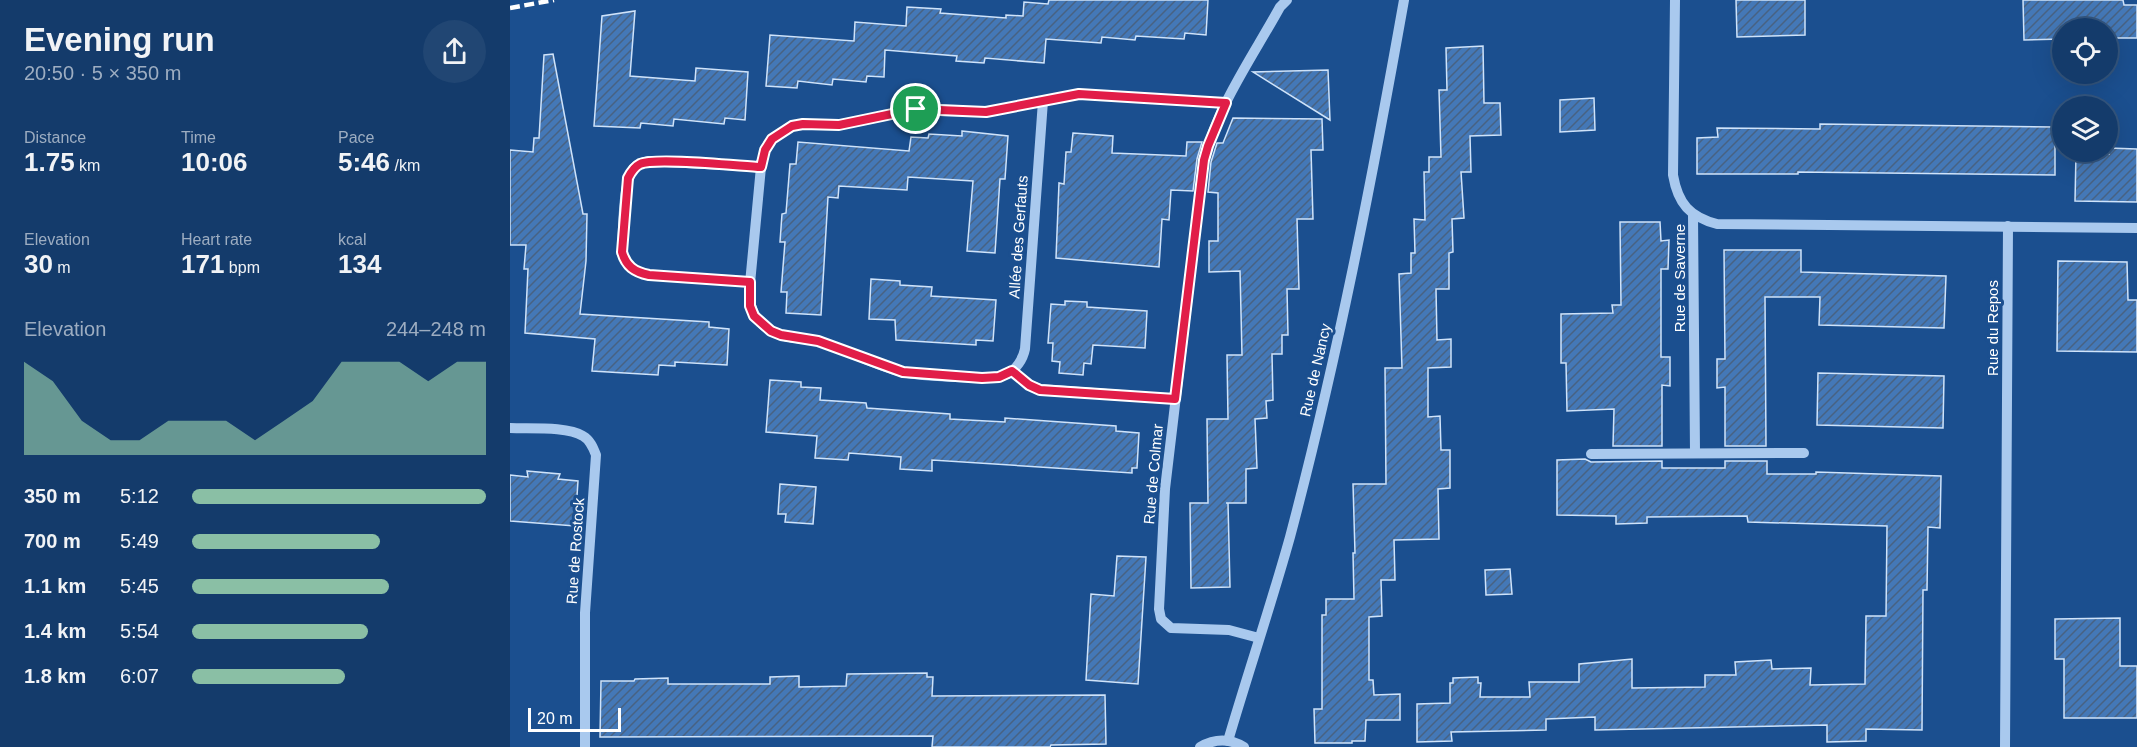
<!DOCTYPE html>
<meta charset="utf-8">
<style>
:root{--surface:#143b6b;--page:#214673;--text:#f1f3f6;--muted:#9dadc1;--line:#33557e;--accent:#8abfa5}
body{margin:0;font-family:Arial,sans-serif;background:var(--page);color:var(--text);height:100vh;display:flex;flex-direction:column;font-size:22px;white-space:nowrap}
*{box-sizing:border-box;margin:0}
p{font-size:20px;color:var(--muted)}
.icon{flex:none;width:33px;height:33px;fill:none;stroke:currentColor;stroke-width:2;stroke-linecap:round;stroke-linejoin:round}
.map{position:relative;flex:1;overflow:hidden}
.panel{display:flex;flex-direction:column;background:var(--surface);width:510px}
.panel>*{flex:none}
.buttons{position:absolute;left:1542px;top:18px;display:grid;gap:12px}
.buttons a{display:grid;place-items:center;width:66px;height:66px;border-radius:50%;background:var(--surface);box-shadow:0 6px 24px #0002,0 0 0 2px var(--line);font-size:30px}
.scale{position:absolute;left:18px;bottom:15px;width:93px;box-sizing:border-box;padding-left:6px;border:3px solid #fff;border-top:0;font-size:16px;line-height:21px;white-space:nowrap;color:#fff;-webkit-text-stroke:4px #1b4f8f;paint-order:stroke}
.pin{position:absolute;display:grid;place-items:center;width:51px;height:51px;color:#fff;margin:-26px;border:3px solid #fff;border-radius:50%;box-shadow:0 2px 6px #0007}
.round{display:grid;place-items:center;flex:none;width:63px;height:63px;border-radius:32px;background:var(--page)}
.overview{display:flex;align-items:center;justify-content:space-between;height:102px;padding:0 24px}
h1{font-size:33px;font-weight:600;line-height:45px}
.figures{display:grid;grid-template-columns:repeat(3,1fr);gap:9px;height:102px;padding:6px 24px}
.figures div{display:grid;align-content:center}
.figures b{font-size:26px;font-weight:600}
.figures small{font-size:16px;font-weight:400}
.figures p{font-size:16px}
.chart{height:168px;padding:12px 24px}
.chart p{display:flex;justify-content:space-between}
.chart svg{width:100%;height:108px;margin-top:6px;fill:var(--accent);opacity:.7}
ul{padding:0 24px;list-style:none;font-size:20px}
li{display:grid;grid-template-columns:96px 72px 1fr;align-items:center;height:45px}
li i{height:15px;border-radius:8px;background:var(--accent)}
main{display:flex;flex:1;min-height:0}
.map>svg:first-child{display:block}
.building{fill:url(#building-hatch);stroke:#cfe3fa;stroke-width:1.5}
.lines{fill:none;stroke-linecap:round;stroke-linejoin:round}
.minor{stroke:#a9c9ee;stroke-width:10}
.rail{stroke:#fff;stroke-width:4.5;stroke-dasharray:10 4.5;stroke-linecap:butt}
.route-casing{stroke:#fff;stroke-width:12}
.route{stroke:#e11d48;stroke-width:8}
.labels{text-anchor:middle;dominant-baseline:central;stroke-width:6;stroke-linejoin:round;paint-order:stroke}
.street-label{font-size:15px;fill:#fff;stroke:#1b4f8f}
</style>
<main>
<section class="panel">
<div class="overview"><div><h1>Evening run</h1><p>20:50 · 5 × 350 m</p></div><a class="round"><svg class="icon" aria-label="share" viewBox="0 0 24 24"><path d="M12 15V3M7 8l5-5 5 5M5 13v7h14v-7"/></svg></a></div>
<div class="figures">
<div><p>Distance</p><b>1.75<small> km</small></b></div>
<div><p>Time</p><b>10:06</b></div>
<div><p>Pace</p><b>5:46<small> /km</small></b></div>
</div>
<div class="figures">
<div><p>Elevation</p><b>30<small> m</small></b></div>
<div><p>Heart rate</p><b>171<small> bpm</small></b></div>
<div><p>kcal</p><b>134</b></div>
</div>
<div class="chart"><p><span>Elevation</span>244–248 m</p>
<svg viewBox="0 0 160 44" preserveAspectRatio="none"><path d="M0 44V6L10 14L20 30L30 38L40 38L50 30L60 30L70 30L80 38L90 30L100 22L110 6L120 6L130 6L140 14L150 6L160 6V44z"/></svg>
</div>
<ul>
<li><b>350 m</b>5:12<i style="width:100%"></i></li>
<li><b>700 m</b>5:49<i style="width:64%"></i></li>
<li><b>1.1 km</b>5:45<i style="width:67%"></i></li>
<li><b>1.4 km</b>5:54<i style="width:60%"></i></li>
<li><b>1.8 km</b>6:07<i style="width:52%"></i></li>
</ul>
</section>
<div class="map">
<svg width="1627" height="747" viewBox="0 0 1627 747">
<defs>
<pattern id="building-hatch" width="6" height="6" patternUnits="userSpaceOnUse" patternTransform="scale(1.5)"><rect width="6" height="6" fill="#4478b7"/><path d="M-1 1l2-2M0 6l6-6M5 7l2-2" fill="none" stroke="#486282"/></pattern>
</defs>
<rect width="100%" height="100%" fill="#1b4f8f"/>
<g class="building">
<polygon points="539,0 698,0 696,35 675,33 674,39 626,36 625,40 592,37 591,43 536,39 534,63 475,58 474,63 446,61 447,56 375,50 374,77 357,76 356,82 323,79 322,85 288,81 287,88 256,86 260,35 344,41 345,22 396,26 397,7 431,9 430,13 496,18 496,15 513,16 514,2 538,4"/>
<polygon points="1226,0 1295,0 1295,35 1227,37"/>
<polygon points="1513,0 1613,0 1614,5 1627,5 1627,38 1598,38 1598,28 1552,28 1552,39 1514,40"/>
<polygon points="125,11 120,76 185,81 186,68 238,72 235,120 215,118 214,124 164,119 163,126 131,123 130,128 84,126 92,16"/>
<polygon points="973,46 974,103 990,103 991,135 960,136 961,172 951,172 954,218 942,219 943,252 939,253 939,289 926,289 927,340 941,339 941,367 918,368 918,417 930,416 931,450 940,450 940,488 928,489 929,539 884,540 885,580 871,580 872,616 859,617 859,680 863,680 864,695 890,694 890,720 856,720 855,741 842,741 842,743 805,743 804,709 812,709 812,615 816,615 816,599 844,599 843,553 845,553 843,484 876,484 875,368 892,368 889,274 901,273 901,253 905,253 904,219 915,220 914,172 919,172 919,157 931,157 929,90 937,90 936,48"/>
<polygon points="43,54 73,214 77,214 76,261 70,314 199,322 199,327 219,329 217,365 165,362 165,366 149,365 148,375 82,371 85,339 15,333 18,269 14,269 16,245 0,245 0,150 23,152 24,138 29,138 34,55"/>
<polygon points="818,70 820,120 743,72"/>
<polygon points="1084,98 1085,130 1050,132 1050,100"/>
<polygon points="723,118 812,119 813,150 801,150 803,219 787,219 789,289 777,289 778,335 772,335 772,354 762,354 763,400 756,401 757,418 745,419 747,468 736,469 736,503 716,503 718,503 720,587 681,588 680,503 698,503 697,419 718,419 717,355 732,355 730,271 699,272 699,241 708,241 708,193 698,192 701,162 707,143 713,143"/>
<polygon points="1310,124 1545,127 1545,175 1288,172 1288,174 1187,174 1187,138 1208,137 1207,128 1310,129"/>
<polygon points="452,131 498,136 495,179 490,179 485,253 457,251 463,181 398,177 397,190 329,186 328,198 318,197 311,315 276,313 277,292 271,292 275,242 270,242 272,214 276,213 280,164 286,164 288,142 399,151 401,137 418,138 419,134 452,136"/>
<polygon points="563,133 603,136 602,153 676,156 677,142 692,142 687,159 683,191 661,190 659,220 652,219 649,267 546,258 549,183 554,184 556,152 561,152"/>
<polygon points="1599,148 1627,149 1627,202 1565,201 1566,153 1599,154"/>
<polygon points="1110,222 1150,222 1151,241 1159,240 1158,269 1151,269 1151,357 1160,357 1160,386 1152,385 1152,446 1103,446 1104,409 1057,411 1056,363 1051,363 1051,314 1103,313 1102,305 1111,305"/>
<polygon points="1214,250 1291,250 1291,272 1436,276 1434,328 1309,325 1310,297 1255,297 1256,446 1215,446 1215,387 1207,388 1207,359 1215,359"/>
<polygon points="1548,261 1617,262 1618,300 1627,300 1627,352 1547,351"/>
<polygon points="361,279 390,281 390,285 422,287 421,296 486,300 483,341 466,340 466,345 386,340 385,320 359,319"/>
<polygon points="555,301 577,302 577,307 637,311 635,348 583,345 581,364 574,363 573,375 549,373 550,362 542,361 543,343 538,343 541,304 555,305"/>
<polygon points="1308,373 1434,376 1433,428 1307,425"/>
<polygon points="260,380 291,382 291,387 311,388 310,400 356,403 357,408 440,414 440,419 495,422 495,418 606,426 606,431 629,433 627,468 622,468 622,473 422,460 422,471 390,469 391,457 339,453 338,460 305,458 307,436 256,432"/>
<polygon points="1075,459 1081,462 1152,461 1152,468 1215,468 1215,461 1257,461 1257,474 1306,474 1306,472 1431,476 1430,528 1418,527 1417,590 1413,590 1412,730 1356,729 1356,741 1317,742 1317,725 1085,730 1085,717 1036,719 1036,730 941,732 942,741 907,742 907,704 940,703 940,683 943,683 943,678 968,677 968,683 971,683 970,697 1020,697 1019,682 1069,682 1069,664 1122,659 1122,688 1195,687 1195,675 1226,675 1225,662 1261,660 1262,669 1301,668 1300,685 1355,684 1356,616 1376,616 1377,526 1238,522 1237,516 1137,517 1137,523 1106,524 1106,516 1047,515 1047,460"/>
<polygon points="17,471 50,474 48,479 68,481 65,526 0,521 0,475 18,477"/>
<polygon points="270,484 306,487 303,524 275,522 276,514 268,514"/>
<polygon points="607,556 636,557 628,684 576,680 581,594 604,596"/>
<polygon points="1000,569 1002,594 976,595 975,570"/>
<polygon points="1610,618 1610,666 1627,666 1627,718 1554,718 1554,659 1545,659 1545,619"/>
<polygon points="417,673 417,677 423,677 422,696 595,695 596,744 541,745 540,747 422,747 423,736 90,737 91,681 124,681 125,679 158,678 158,684 260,684 260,677 289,676 289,687 336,686 337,674"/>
</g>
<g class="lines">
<g class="minor">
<path d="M 1165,0 L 1163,175 C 1168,204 1180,217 1207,224 L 1627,228"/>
<path d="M 533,101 L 515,349 C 513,359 506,370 497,374 C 482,381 409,376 392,372 C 364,365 338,350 310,342 C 294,337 277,340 261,331 C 246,322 241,311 239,294 L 251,167 L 255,151 L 262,139 L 282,126 L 293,124 L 329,125 L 406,109 L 476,112 L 569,94 L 716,103"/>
<polyline points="1183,215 1185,453"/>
<path d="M 240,282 L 139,275 C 124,272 116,266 112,252 C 113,235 113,183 122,171 C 125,165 131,163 138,161 L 251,167"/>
<polyline points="502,371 519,385 530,389 665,399"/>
<path d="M 0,428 C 19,429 57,426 73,436 C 80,440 83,447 86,455 L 75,613 L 75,747"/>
<polyline points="1081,454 1294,453"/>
<path d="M 749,638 L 719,630 L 661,628 L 651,619 L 649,609 L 655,489 L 694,160 C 708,105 743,56 770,7 L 777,0"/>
<path d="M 718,741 C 738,673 761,605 780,537 C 827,360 862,180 894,0"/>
<path d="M 690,747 C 704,739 719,738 734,747"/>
<polyline points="1495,747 1498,226"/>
</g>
<polyline class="rail" points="0,8 44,0"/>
</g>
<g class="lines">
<defs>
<path id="route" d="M 569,94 L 716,103 L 698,146 L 694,160 L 665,399 L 530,390 L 519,385 L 502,371 L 489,377 L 472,378 L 393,372 L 308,341 L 271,335 L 261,331 L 244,316 L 240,306 L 240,282 L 139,275 C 124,272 116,266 112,252 L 118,178 C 121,172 124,167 130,164 C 145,157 230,166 251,167 L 255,150 L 262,139 L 282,126 L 293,124 L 329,125 L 406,109 L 476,112 Z"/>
</defs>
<use href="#route" class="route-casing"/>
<use href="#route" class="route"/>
</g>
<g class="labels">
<g class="street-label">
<text transform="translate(508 237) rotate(-86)">Allée des Gerfauts</text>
<text transform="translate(1169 278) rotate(-90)">Rue de Saverne</text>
<text transform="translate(1482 328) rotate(-90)">Rue du Repos</text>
<text transform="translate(805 370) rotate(-77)">Rue de Nancy</text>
<text transform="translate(643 474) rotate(-85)">Rue de Colmar</text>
<text transform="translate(65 551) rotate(-86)">Rue de Rostock</text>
</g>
</g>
</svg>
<div class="buttons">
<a><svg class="icon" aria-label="locate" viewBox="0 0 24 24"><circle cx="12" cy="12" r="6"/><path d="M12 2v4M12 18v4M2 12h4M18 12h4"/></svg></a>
<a><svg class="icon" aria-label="layers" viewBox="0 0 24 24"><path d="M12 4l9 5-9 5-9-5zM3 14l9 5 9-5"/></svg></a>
</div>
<div class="scale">20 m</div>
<div class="pin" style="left:406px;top:109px;background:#1e9e55"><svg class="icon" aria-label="arrive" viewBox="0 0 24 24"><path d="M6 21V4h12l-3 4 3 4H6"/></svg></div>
</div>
</main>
